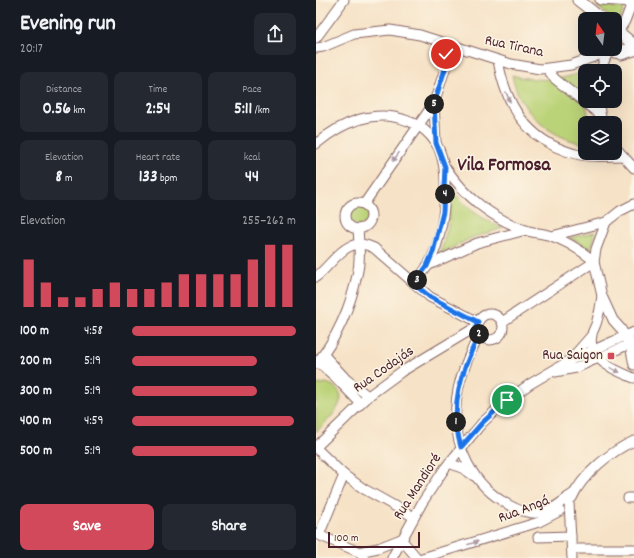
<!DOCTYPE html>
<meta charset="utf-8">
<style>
:root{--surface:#171b24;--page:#242831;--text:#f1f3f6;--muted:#9ea1a6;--accent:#d1495b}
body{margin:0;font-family:Dekko,sans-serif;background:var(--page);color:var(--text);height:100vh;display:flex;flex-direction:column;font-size:15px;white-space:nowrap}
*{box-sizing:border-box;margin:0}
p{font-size:13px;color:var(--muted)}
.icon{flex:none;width:22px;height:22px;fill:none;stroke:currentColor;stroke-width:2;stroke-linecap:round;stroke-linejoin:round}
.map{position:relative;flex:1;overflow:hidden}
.sheet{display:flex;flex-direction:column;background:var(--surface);width:316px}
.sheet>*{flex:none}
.needle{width:26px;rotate:346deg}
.buttons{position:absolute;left:262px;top:12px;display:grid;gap:8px}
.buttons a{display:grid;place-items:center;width:44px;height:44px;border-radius:8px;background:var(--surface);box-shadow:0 4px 16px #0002;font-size:20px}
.scale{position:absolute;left:12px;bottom:10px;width:92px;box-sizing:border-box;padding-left:4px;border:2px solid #4a1f2b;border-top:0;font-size:11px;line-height:14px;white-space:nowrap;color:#4a1f2b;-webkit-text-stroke:3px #fcf5e5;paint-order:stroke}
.pin{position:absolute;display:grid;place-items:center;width:34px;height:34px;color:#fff;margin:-17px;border:2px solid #fff;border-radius:50%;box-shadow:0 1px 4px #0007}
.km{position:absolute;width:20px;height:20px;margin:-10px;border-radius:50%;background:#222;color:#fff;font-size:11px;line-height:20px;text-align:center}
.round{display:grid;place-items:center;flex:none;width:42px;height:42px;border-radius:8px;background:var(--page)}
.head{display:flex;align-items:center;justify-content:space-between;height:68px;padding:0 20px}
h1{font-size:22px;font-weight:700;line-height:30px}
.metrics{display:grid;grid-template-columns:repeat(3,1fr);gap:6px;height:68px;padding:4px 20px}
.metrics div{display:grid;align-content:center;border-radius:8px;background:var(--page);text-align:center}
.metrics b{font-size:17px;font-weight:700}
.metrics small{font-size:11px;font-weight:400}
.metrics p{font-size:11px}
.chart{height:112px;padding:8px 20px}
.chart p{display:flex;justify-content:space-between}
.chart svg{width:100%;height:72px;margin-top:4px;stroke:var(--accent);stroke-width:6}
.action{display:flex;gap:8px;margin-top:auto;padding:8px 20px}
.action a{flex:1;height:46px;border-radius:8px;background:var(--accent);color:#fff;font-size:16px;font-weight:700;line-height:46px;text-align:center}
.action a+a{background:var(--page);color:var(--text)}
ul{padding:0 20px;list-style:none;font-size:13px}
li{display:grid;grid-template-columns:64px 48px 1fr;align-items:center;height:30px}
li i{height:10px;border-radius:5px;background:var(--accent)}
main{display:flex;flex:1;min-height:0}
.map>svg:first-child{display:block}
.green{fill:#bbd378;stroke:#827952}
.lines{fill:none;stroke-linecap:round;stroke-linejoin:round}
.minor-casing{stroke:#866361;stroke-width:11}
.major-casing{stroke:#866361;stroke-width:13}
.minor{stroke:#fff;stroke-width:9}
.major{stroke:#fff;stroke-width:11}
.oneway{fill:#ae9aa0}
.route-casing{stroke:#fff;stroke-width:8}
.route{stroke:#1a73e8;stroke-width:5}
.poi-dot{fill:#d1495b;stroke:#fcf5e5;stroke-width:1.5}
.labels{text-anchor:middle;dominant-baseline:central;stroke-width:3;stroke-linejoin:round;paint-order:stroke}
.street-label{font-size:15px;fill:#4a1f2b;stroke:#fcf5e5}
.poi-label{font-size:15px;fill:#4a1f2b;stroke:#fcf5e5;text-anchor:end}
.district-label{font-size:19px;font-weight:bold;fill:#4a1f2b;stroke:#fcf5e5}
</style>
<main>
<section class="sheet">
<div class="head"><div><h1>Evening run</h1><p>20:17</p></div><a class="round"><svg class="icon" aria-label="share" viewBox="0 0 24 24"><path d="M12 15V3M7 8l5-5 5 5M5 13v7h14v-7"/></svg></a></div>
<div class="metrics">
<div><p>Distance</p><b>0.56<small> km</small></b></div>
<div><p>Time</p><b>2:54</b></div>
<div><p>Pace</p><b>5:11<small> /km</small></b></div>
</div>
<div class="metrics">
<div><p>Elevation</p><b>8<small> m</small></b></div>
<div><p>Heart rate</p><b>133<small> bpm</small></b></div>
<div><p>kcal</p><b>44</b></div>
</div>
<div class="chart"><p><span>Elevation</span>255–262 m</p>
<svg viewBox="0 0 160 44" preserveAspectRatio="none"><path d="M5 44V15M15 44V29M25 44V38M35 44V38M45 44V33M55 44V29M65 44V33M75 44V33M85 44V29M95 44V24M105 44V24M115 44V24M125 44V24M135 44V15M145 44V6M155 44V6"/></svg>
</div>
<ul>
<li><b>100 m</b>4:58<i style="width:100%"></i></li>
<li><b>200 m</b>5:19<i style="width:76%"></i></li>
<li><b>300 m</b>5:19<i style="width:76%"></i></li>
<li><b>400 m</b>4:59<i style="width:99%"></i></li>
<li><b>500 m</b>5:19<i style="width:76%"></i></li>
</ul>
<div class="action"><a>Save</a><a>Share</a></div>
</section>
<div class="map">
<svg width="318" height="558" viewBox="0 0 318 558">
<rect width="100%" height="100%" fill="#fcf5e5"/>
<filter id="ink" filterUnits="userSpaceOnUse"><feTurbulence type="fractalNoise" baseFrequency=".025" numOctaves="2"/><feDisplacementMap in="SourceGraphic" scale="8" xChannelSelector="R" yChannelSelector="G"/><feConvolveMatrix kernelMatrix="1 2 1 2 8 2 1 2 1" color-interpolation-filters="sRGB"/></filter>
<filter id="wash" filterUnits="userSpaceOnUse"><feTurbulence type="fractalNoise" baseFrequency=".012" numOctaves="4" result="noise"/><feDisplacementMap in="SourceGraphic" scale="16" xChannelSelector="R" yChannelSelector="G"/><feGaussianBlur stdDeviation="0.9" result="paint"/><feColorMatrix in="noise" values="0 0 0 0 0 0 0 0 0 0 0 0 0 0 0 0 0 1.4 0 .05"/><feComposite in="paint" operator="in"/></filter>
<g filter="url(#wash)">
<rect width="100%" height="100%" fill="#f6e2c6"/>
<g class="green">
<polygon points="280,5 308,8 302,24 299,19 296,19"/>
<path d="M 269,71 L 269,101 L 274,123 L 269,123 L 269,144 C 233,137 204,113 196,75 C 220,82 246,81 269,71 Z"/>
<path d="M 136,189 C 148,207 167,220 187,228 L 155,238 L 124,254 L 132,227 Z"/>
<circle cx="42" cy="215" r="11"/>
<polygon points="278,232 280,232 274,251 263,242 253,238"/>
<path d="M 10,383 C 43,393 12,420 0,432 L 0,385 Z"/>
</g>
</g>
<g filter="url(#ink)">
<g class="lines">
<defs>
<g id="minor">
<polyline points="284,0 318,2"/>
<polyline points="302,32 309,21 317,0"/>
<polyline points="0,38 28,0"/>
<polyline points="0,48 7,47 38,34 74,30 104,35 195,64 224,69 255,65 292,52 305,54 310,49"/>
<path d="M 182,60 C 190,108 214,144 264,155 C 278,158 293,156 307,156"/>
<polyline points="231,69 239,79 283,114"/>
<polyline points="284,71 292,52"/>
<polyline points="282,101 286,123"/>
<polyline points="118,103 120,143"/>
<path d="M 0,144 C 26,122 59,108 92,121 C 106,126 116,134 123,149 C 135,177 128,240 111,267 C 107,273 102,278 98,283"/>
<polyline points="299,147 318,168"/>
<path d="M 129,167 C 150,197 174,217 209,230 C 217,233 227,233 235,236 C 251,241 264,250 277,260"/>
<circle cx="42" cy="216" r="13"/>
<polyline points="48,204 118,103 131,63 142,48"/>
<polyline points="290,222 280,249 278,262 286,296 297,320 305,329 314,345 318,365"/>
<polyline points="236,236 290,222 304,211 318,204"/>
<polyline points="111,266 161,243 210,230"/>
<path d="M 0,277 C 19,262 30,234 58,248 L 114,297 L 162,322"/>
<path d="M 286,296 C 285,305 283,315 280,324 C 279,328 276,331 276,335 C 270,360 301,371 318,378"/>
<circle cx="174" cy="327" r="13"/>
<polyline points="186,322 278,262"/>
<path d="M 163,335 C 152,357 141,381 140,406 C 137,447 157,486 193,505 C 202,510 211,514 221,513 C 237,511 245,502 258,493"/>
<polyline points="8,355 30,379 52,396"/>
<polyline points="255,359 275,336"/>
<polyline points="2,362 17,375 44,403"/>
<path d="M 0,364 C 20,340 35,306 41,275 C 45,260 43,244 42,229"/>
<polyline points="239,372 260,368 318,342"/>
<polyline points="0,447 55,394 85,372 160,327"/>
<polyline points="0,448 28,475 3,535"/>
<polyline points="133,463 148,469 158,476"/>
<polyline points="28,475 48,489 98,517"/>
<polyline points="252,497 253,503 256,558"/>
<path d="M 256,498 C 266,475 295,451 318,441"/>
<polyline points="312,498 318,498"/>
<polyline points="0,534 43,552 48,558"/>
<polyline points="222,537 255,536"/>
<polyline points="85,539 101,558"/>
<polyline points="256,549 318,549"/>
<polyline points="43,552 62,548 85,539"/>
<polyline points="76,558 106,503 129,468 166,423 191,400 214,384 253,361 318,332"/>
<polyline points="106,558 223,522 244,511"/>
</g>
<g id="major">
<polyline points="262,0 286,19"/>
<polyline points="299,29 318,45"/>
<polyline points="305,54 318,50"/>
</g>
</defs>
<use href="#minor" class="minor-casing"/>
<use href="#major" class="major-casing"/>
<use href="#minor" class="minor"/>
<use href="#major" class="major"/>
</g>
<defs><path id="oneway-solid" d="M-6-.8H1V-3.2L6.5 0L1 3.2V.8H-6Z"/></defs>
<g class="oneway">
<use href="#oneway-solid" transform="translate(192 97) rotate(66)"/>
<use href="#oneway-solid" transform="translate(80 157) rotate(125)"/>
<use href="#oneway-solid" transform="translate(299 370) rotate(26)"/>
<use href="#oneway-solid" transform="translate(157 543) rotate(-17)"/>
</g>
</g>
<g class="lines" filter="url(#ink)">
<defs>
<path id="route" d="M 130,54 L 131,63 L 118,103 L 120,143 L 129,167 L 127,212 L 117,252 L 111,266 L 98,284 L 114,297 L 162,322 L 160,327 L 163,335 C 145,371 133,407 145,447 L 166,423 L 191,400"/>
</defs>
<use href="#route" class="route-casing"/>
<use href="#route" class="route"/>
</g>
<rect class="poi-dot" x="291" y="352" width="8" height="8" rx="2"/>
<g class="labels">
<g class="street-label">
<text transform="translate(198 47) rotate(12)">Rua Tirana</text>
<text transform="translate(68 370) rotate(-35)">Rua Codajás</text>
<text transform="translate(102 487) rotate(-57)">Rua Mandioré</text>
<text transform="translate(208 510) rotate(-21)">Rua Angá</text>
</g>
<g class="poi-label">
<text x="287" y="356">Rua Saigon</text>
</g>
<g class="district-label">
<text x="188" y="166">Vila Formosa</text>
</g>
</g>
</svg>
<div class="buttons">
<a><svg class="needle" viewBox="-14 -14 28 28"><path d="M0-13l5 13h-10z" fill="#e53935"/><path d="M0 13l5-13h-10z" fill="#9ea1a6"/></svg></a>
<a><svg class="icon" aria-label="locate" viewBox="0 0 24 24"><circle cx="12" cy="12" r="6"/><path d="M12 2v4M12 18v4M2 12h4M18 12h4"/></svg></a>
<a><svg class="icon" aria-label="layers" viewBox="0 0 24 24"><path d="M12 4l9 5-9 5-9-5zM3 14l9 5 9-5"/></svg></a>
</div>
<div class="scale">100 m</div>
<div class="pin" style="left:191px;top:400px;background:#1e9e55"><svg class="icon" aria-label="arrive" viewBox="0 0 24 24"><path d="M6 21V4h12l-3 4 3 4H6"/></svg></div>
<div class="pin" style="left:130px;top:54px;background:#d93025"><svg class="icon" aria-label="check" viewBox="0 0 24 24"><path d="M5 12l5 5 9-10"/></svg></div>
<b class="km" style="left:140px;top:422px">1</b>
<b class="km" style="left:163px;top:334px">2</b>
<b class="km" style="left:101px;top:280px">3</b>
<b class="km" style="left:129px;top:194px">4</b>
<b class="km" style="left:118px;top:104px">5</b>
</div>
</main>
